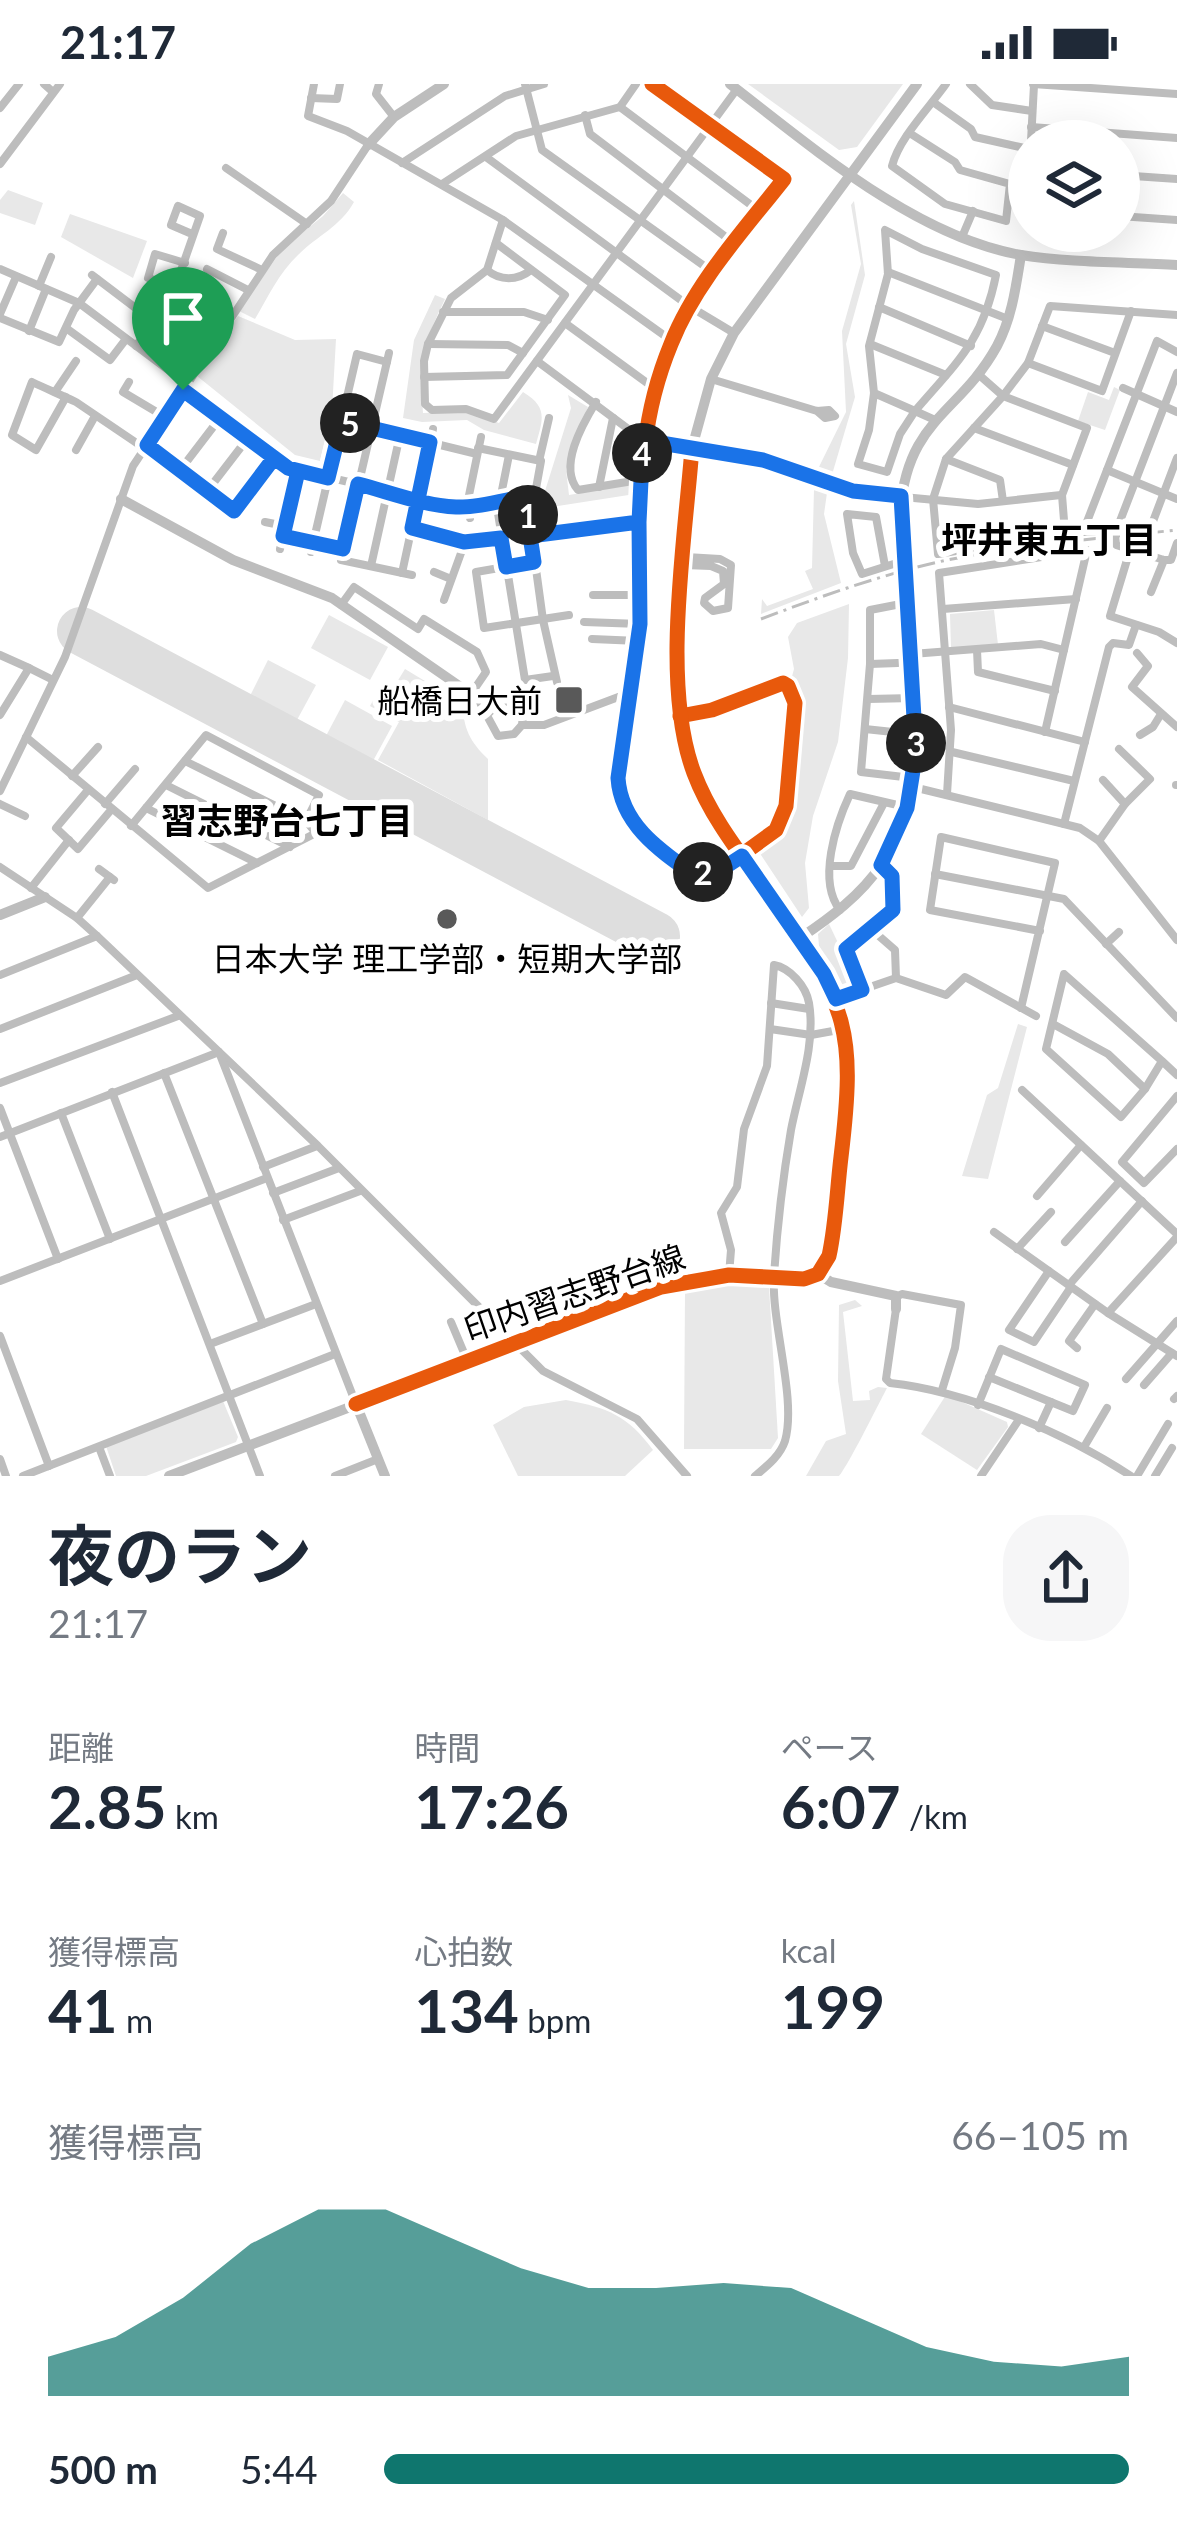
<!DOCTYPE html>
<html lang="ja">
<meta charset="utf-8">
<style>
:root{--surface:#fff;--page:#f6f6f7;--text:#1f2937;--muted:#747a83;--accent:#0f766e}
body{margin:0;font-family:Lato,"Noto Sans JP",sans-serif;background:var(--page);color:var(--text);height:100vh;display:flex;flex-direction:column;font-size:45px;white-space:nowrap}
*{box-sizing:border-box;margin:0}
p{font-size:39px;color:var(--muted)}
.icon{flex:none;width:66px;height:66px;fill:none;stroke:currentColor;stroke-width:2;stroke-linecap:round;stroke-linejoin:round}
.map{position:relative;height:1392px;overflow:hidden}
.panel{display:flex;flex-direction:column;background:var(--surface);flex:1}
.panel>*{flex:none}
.buttons{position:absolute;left:1008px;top:36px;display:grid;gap:24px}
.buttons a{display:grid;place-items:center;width:132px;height:132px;border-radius:50%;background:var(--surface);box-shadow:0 12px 48px #0002;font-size:60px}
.pin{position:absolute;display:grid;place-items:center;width:102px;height:102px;color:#fff;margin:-123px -51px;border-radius:50% 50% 50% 0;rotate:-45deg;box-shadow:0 0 12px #0007}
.pin .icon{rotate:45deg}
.km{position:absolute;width:60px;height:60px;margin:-30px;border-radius:50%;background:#222;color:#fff;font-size:33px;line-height:60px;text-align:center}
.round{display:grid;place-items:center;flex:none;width:126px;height:126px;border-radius:48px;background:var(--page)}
.overview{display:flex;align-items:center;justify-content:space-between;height:204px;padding:0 48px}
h1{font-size:66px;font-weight:700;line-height:90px}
.figures{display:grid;grid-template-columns:repeat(3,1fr);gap:18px;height:204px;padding:12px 48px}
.figures div{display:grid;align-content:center}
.figures b{font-size:60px;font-weight:700}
.figures small{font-size:33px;font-weight:400}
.figures p{font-size:33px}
.chart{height:336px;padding:24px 48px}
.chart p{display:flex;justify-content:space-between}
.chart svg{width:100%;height:216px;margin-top:12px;fill:var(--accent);opacity:.7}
ul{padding:0 48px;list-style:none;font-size:39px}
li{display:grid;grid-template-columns:192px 144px 1fr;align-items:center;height:90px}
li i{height:30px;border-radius:15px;background:var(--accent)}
.status{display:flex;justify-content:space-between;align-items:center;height:84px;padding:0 60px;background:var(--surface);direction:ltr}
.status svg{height:33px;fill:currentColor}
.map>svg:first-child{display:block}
.green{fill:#e8e8e8}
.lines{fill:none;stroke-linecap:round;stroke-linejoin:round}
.runway{stroke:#dedede;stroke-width:48}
.minor{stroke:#bdbdbd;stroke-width:8}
.tertiary{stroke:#bdbdbd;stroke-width:10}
.rail{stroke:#bdbdbd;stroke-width:3;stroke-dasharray:18 6 3 6;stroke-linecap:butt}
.cycleway-casing{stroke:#fff;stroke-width:22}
.cycleway{stroke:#e8590c;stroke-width:15}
.route-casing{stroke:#fff;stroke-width:24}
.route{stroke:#1a73e8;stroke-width:15}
.poi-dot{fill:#595959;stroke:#fff;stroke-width:4.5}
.labels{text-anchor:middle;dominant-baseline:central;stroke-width:12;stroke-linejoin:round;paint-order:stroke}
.poi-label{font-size:33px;fill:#000;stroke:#fff;text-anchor:end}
.street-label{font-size:33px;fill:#000;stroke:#fff}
.neighbourhood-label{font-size:36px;font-weight:bold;fill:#000;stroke:#fff}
</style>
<div class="status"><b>21:17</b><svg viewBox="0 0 49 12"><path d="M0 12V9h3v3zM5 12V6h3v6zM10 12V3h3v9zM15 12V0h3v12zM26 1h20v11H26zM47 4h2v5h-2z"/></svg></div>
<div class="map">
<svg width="1177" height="1392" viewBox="0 0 1177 1392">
<rect width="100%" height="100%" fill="#fff"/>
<g class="green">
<polygon points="748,0 903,0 857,63 839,66"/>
<polygon points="8,106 43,119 35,141 0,129 0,116"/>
<path d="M 343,109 L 354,118 C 340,143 318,151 298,171 C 279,189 268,213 255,235 L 239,227 L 283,164 L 323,132 Z"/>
<polygon points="854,117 865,191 846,260 855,313 831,394 816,389 846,328 842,247 861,180 851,121"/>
<polygon points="70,130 147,157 133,194 61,153"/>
<path d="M 435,211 L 445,215 C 422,263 419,275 423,329 L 467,327 L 499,339 L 523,308 C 548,323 543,335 536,360 L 484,346 L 467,336 L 422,338 L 403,334 L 414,256 Z"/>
<polygon points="238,232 295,256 336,255 332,326 320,377 295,371 197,292"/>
<polygon points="1114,303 1120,306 1105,346 1078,337 1088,308 1109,316"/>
<polygon points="568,311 588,323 566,386 569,411 635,400 635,410 545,424 545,407 571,324"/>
<polygon points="814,405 827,409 824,430 841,499 761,530 762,515 767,522 813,505 805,487 812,484"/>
<polygon points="849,520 848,574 838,658 813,732 805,779 809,824 802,833 759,768 778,751 790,724 802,620 791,596 794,585 788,553 797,539"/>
<polygon points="994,526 998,561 951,564 950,530"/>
<polygon points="329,531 388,563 370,596 311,564"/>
<polygon points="268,576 316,601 297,636 250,612"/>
<path d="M 405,585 L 463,620 C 463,644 470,658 488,675 L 488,736 L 378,676 L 399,638 L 370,622 L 377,609 L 389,611 Z"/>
<polygon points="345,616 392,642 373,677 326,652"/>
<polygon points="829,840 859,903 844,908 819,862 818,850"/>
<polygon points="1018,940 1027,943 988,1095 962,1092 987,1011 998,1004"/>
<polygon points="743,1199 769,1203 778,1354 771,1365 684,1365 685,1208"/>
<path d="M 855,1216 L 862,1222 L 843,1228 L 853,1317 L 870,1316 L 869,1307 L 878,1303 L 887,1304 C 878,1321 847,1384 839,1392 L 806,1392 L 826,1357 L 846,1350 L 838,1297 L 839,1221 Z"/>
<polygon points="946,1311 1007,1338 1008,1343 977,1386 921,1350"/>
<path d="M 566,1316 C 608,1324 627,1331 653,1366 L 625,1392 L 518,1392 L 493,1341 L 524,1323 Z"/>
<polygon points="223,1317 238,1353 236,1358 146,1392 116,1392 106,1362"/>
</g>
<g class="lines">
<polyline class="runway" points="81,547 656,852"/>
<g class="minor">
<polyline points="44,0 53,8"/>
<polyline points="314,0 308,32 347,47 503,136 672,257"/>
<polyline points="379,0 376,10 394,33"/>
<polyline points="525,0 542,66 714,189"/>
<polyline points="970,0 992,21 1032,27"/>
<polyline points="1033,0 1177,10"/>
<polyline points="311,14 337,15 340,0"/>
<polyline points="933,18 971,45 975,53 1029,65"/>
<polyline points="620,23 759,127"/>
<polyline points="0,24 19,0"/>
<polyline points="585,31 590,50 735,160"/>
<polyline points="1031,43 1177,54"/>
<path d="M 911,50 L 955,78 L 960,86 L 1010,100 L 1006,137 L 945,120 L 892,82 C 899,54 929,24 946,0"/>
<polyline points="1031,57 1034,1"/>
<polyline points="486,73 689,222 734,249"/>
<polyline points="402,79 505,12 544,0"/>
<polyline points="0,80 60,0"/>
<polyline points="226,84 307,140"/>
<polyline points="1029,88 1025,124 1029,125"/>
<polyline points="1119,91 1177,95"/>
<polyline points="442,100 516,52 620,23 636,0"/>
<polyline points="1119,132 1177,136"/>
<polyline points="503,136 487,186 451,214 428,260 424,277 425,320 432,326 466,325 494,335 737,5"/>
<polyline points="223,149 217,165 262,186"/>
<polyline points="962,153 973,127"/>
<polyline points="0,185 79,219 187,300"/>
<polyline points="207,185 248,206"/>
<path d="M 487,186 C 500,197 517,197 531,186"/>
<polyline points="888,188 1008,235"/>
<polyline points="92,191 154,238"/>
<polyline points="39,202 51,173"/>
<polyline points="176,202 148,194 155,170 185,179"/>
<polyline points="196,218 230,236"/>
<polyline points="879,223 971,262"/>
<polyline points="443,228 524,228 548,236"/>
<polyline points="0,230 16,193"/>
<polyline points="182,232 217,256"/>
<polyline points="0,234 59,258 74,226 97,195"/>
<polyline points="565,239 654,304"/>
<polyline points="1042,242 1115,269"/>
<polyline points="66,244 110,276 126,255"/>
<polyline points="29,247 46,205"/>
<polyline points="428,260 508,261 523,269"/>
<polyline points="870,260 946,291"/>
<polyline points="136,262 171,215 200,132 178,122 171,141 192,150"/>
<polyline points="389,269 341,476 412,491"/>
<polyline points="537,277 643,356 654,304 689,222 784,95 652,0"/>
<polyline points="1028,279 1102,307 1131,227"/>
<polyline points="1177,289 1115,450 1116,461 1164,476 1171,476 1177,459"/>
<polyline points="978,290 1003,312 1087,344 1062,411 1065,449 938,470 933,415 946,375 1003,312 1028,279 1050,222 1177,231"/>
<polyline points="424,293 507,291 565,211 496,159"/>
<polyline points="711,295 817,327 829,326 835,332 825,334 817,327"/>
<polyline points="129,298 123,308 165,333"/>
<polyline points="1123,304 1177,328"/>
<polyline points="183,306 288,384 457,423 535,410 541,377 478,364"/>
<polyline points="55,308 76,277"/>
<path d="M 874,309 L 915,327 C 957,278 983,257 996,191 L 922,165 L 885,146 L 888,190 L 869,262 L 874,309 L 869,346 L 858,380 L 887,388 L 900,350 L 915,327 L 935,336"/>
<path d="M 66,313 L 36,366 L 12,351 L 32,298 C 47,305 61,311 76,318 L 144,364"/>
<path d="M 596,318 C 582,341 558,383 578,406 L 639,396"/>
<polyline points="342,337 477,370"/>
<polyline points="974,344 1073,381"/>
<polyline points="147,361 234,427 274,374"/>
<polyline points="76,366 95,332"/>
<polyline points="946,375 1000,396 1003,417"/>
<polyline points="539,377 549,334"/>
<polyline points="181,385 220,334"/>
<polyline points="1107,386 1177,415"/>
<polyline points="599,403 613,334"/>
<polyline points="208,406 248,354"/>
<polyline points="526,412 543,536 557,598"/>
<polyline points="903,413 978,420 1061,411"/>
<polyline points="500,416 509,371"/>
<polyline points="496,417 525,596 553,592"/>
<polyline points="470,434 467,421 481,353"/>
<polyline points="265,438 285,442"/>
<polyline points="412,444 465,458 501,454"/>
<polyline points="1117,446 1083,448 1157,257 1177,268"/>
<polyline points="530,451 639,438"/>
<polyline points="283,452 343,465"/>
<polyline points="280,465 298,387"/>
<polyline points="1130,466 1110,532 1159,548 1177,559"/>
<polyline points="311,468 357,270 387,278"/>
<polyline points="1141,469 1177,374"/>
<polyline points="534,478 476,488 484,544 569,531"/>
<polyline points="684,481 711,482 723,487 724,500 705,514 704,519 713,527 728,524 731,481 720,475 686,473"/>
<polyline points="371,482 400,351"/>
<polyline points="885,482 876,433 847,430 853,469 862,490 903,477"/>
<polyline points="434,488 451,495"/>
<polyline points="402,489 433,345"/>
<polyline points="1151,508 1164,476"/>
<polyline points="593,511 640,511"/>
<polyline points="444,516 465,458"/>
<polyline points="906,519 870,526 870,580 861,688 912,694"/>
<polyline points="341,521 354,503 418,545 424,535 477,568 486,588 471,610"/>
<polyline points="943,525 1076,515"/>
<polyline points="584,538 640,540"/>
<polyline points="592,555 639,557"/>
<polyline points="977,566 978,588 1055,607"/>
<polyline points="1137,569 1148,582 1132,603 1177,643"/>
<polyline points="912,570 1041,560 1064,566"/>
<polyline points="0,571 29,584 0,631"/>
<polyline points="870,580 898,579"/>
<polyline points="29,584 51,595"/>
<polyline points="478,615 498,652 514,650 522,641 523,630 512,619 499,619 488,630"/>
<polyline points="868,615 914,614"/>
<polyline points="949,623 1085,658"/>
<path d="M 625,636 C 614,724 620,738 693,790 L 722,785 L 742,772"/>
<polyline points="523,641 544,641 629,609"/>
<polyline points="865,645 893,648"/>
<polyline points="1140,651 1153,643 1161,630"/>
<polyline points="26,653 208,804 316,749 306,737 185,677"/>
<polyline points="1119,665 1150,695 1125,720"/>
<polyline points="952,668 1074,697"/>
<polyline points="72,692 98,663"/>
<polyline points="166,701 290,763"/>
<polyline points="1176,701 1177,701"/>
<polyline points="913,703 1064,740 1109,563 1113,559 1129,561 1136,541"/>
<polyline points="88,706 56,744 78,765 111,726"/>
<polyline points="0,707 65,573 133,382 273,171 331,117 368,61"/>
<polyline points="947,710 951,646 939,489 1087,466 1045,648"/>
<polyline points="0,720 25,732"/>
<polyline points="105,720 135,685"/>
<polyline points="146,724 257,779"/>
<polyline points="1064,740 1080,744 1099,757 1125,720 1103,696"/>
<polyline points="131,742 206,651 319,711 306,737"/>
<polyline points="1099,757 1177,856"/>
<polyline points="831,782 851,782 884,719"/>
<polyline points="0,783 77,834 97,852 318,1062 543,1287 637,1335 687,1392"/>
<polyline points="99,785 114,796"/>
<polyline points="935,790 1064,815 1177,934"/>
<polyline points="31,804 69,756"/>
<path d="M 840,826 C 817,797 836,740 850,710 L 906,723"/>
<polyline points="77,834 110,793"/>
<polyline points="871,845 895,866 896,894"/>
<polyline points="1106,860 1119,848"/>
<polyline points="0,891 97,852"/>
<polyline points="862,906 846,865 893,826 892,792 881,781"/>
<polyline points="835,915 896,894 946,911 965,893 1036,932"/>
<polyline points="771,919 809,925"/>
<polyline points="1021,924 1055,779 941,753 930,826 1040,847"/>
<polyline points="1053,940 1108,970 1145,1005"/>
<polyline points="0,945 137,891"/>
<polyline points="770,945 811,951 844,945"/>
<polyline points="1162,977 1145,1005 1121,1033 1046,965 1064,890 1162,977 1177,991"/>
<polyline points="164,989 263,1240"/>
<polyline points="0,999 178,932"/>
<polyline points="1022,1006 1177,1150"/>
<polyline points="112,1008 260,1392"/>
<polyline points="0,1024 58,1175"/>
<polyline points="61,1029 110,1155"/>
<polyline points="0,1053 219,968 356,1320"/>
<polyline points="1177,1065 1144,1099 1122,1078 1177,1012"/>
<polyline points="263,1083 317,1062"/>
<polyline points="273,1109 339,1084"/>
<polyline points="1037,1112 1081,1061"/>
<polyline points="283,1136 360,1107"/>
<polyline points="994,1148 1108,1229 1177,1272"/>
<polyline points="1065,1158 1120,1097"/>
<polyline points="1017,1165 1051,1128"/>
<polyline points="1049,1187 1009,1246 1034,1258 1071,1203"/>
<path d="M 729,1191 L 731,1166 L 721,1129 L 737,1103 L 744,1045 L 767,982 L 774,881 C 790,884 806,902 809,919 C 816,960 799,1005 791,1046 C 783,1093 777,1144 774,1192 C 771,1239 797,1315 785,1357 C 780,1372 767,1382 755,1392"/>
<polyline points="0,1197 267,1094"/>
<polyline points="1069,1201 1142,1117"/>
<polyline points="896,1213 902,1210 961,1221 955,1264 942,1306"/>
<path d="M 896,1225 L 886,1295 L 890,1299 C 966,1307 1066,1349 1131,1392"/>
<polyline points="1108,1229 1177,1153"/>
<polyline points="451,1238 467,1276"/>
<polyline points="0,1252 49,1382"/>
<polyline points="210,1260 316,1220"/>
<polyline points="1077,1264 1069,1257 1095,1220"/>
<polyline points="1126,1295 1177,1237"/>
<polyline points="1144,1301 1172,1269"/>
<polyline points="1174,1315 1177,1312"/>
<polyline points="978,1321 1001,1265 1085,1301 1073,1327 989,1293"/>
<polyline points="1039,1344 1051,1318"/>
<polyline points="99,1363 110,1392"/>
<polyline points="1084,1363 1107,1324"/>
<polyline points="0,1375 6,1392"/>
<polyline points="23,1392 335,1270"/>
<polyline points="335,1392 378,1375"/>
<polyline points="981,1392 1018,1337"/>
<polyline points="1137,1392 1168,1340"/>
<polyline points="1155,1392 1172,1364"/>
</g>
<g class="tertiary">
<path d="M 730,0 C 813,64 916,153 1021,171 C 1071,179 1126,178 1177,181"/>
<polyline points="368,61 394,33 444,0"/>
<polyline points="121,415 233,476 332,514 478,615"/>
<path d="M 680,632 L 712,626 L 783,599 L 788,602 C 799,630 793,715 778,741 C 771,754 754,763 742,772"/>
<polyline points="625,636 640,540 639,396 643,356 763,377 853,407 901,413"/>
<polyline points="0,831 45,813"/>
<path d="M 800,854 C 830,834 861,811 881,781 C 942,688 907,536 900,429 C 907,334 959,331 997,262 C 1012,234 1016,202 1021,171"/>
<polyline points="818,1190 831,1164 849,1013 849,973 841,932 824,890 717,736 693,688 680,632 678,584 692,364 711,295 734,249 917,0"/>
<polyline points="356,1320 385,1392"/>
<polyline points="169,1392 676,1199 729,1191 804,1195 818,1190 831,1198 896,1212 896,1225"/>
</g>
<path class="rail" d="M 761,535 C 822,512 883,490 947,476 C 1023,461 1100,454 1177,446"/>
<defs>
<g id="cycleway">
<path d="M 652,0 L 784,95 C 744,146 695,199 671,260 C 626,369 649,448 639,557 C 635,595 609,676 621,710 C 635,749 661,767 693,790 L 722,785 L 776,746 L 786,722 L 795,619 L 788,602 L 783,599 L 712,626 L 680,632"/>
<path d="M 356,1320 L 661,1203 L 729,1191 L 804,1195 L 818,1190 L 829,1172 C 836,1140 837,1106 841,1073 C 856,947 848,923 776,820 C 747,778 712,737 694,689 C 661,602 685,457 692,364"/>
</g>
</defs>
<use href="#cycleway" class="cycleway-casing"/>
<use href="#cycleway" class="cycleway"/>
</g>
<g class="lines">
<defs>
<path id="route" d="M 183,306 L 288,384 L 298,387 L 283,452 L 343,465 L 358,400 C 389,408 425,422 456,423 C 478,424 504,416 526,412 L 530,452 L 639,438 L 640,540 L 618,694 C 621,740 659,766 693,790 L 722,785 L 742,772 L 824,890 L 836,915 L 862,906 L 846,865 L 893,826 L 892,792 L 881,781 L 907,724 L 916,668 L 901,412 L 853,407 L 763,376 L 643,356 L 639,438 L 530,452 L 534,478 L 506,483 L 501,454 L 464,458 L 412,444 L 430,358 L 342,337 L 328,394 L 288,384 L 274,374 L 234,427 L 147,361 L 183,306"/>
</defs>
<use href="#route" class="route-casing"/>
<use href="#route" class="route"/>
</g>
<g class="poi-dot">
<rect x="554" y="601" width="30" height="30" rx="6"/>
<circle cx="447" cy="835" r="12"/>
</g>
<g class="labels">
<g class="poi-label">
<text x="542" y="616">船橋日大前</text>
<text x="447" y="874" text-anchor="middle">日本大学 理工学部・短期大学部</text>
</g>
<g class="street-label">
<text transform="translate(574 1208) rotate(-19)">印内習志野台線</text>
</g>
<g class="neighbourhood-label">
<text x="1049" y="455">坪井東五丁目</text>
<text x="287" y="736">習志野台七丁目</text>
</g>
</g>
</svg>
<div class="buttons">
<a><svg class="icon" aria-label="layers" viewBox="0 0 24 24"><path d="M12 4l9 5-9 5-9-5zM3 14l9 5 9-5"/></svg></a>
</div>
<div class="pin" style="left:183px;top:306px;background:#1e9e55"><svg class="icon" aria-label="arrive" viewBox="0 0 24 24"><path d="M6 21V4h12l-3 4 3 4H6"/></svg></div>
<b class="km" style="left:528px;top:431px">1</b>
<b class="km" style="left:703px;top:788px">2</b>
<b class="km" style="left:916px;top:659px">3</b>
<b class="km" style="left:642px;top:369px">4</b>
<b class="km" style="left:350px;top:339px">5</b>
</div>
<section class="panel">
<div class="overview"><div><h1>夜のラン</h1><p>21:17</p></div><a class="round"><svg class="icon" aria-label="share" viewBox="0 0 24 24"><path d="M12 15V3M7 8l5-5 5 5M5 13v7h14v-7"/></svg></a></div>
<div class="figures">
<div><p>距離</p><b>2.85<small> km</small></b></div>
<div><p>時間</p><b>17:26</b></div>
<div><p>ペース</p><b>6:07<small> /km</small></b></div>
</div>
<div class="figures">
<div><p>獲得標高</p><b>41<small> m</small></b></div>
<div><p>心拍数</p><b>134<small> bpm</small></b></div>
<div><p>kcal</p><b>199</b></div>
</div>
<div class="chart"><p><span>獲得標高</span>66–105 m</p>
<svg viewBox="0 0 160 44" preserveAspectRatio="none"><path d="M0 44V36L10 32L20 24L30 13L40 6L50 6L60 12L70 18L80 22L90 22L100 21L110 22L120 28L130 34L140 37L150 38L160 36V44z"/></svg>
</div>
<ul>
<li><b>500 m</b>5:44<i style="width:100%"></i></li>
</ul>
</section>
